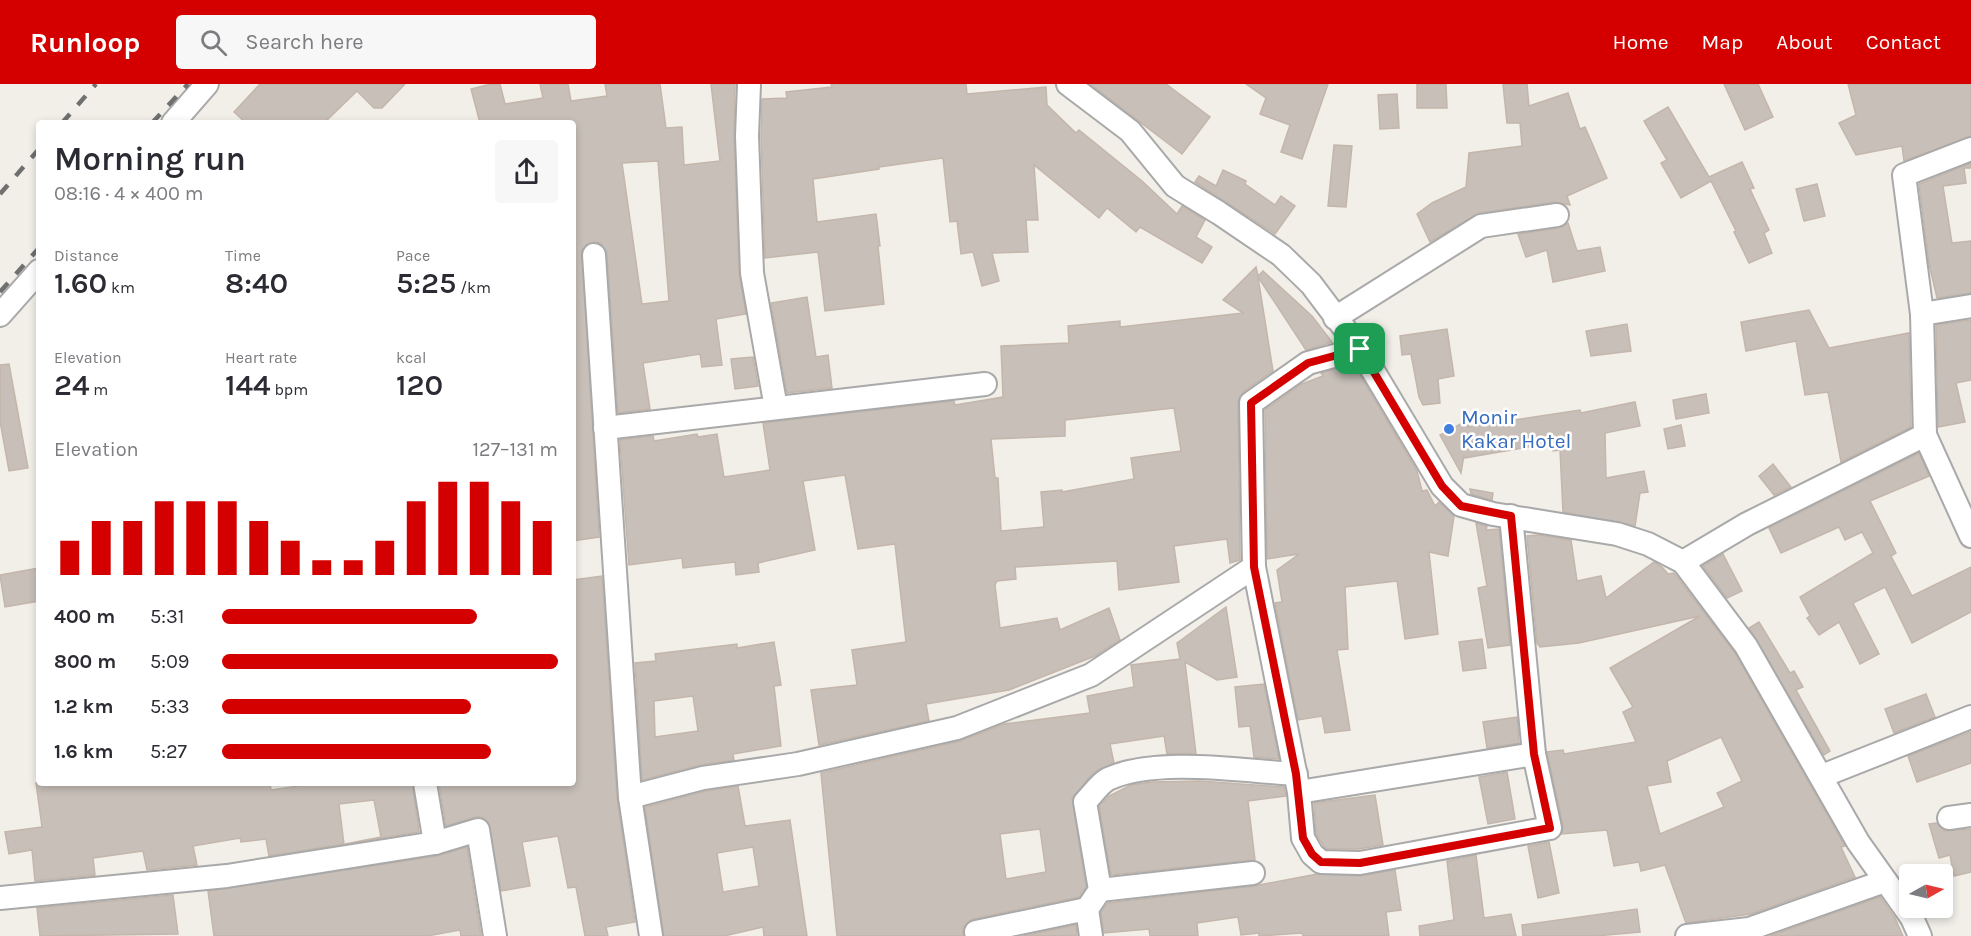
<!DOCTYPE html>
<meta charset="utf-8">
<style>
:root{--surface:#fff;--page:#f7f7f7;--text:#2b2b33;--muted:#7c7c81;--accent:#d40000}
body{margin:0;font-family:Karla,sans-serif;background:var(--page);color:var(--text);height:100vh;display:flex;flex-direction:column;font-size:22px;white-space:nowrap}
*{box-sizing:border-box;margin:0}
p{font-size:20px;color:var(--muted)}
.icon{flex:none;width:33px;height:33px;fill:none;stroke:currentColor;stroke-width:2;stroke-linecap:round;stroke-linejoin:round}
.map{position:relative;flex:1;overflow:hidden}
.side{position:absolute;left:36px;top:36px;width:540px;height:666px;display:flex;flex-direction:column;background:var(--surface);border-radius:6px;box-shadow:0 3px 9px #0003}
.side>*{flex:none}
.needle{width:39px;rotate:82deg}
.controls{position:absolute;left:1899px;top:780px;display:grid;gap:12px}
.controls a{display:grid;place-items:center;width:54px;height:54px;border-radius:6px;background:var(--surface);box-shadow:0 3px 9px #0003;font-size:30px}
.pin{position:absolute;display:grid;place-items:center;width:51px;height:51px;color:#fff;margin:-26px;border-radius:12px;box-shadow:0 3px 9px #0006}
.round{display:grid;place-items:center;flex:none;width:63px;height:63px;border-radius:6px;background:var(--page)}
.overview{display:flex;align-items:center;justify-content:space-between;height:102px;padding:0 18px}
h1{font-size:33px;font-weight:600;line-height:45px}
.stats{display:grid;grid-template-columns:repeat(3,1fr);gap:9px;height:102px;padding:6px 18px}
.stats div{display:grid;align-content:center}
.stats b{font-size:30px;font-weight:600}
.stats small{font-size:16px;font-weight:400}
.stats p{font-size:16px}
.chart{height:168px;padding:12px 18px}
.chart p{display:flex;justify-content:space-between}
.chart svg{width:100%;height:108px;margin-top:6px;stroke:var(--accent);stroke-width:6}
ul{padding:0 18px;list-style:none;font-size:20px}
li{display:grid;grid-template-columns:96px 72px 1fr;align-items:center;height:45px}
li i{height:15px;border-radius:8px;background:var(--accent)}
header{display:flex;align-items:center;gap:36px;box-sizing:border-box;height:84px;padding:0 30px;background:var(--accent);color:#fff}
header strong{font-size:28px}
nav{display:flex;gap:33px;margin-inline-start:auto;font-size:21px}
.search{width:420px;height:54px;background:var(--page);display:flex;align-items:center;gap:15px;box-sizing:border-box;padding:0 21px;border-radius:6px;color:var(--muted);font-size:22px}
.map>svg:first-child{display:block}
.building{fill:#c7bfb8;stroke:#c4b6ab;stroke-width:1.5;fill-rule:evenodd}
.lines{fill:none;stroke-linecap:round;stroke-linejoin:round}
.street-casing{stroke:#a9a9a9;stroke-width:26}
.street{stroke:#fff;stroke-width:22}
.rail{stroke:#707070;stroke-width:4.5;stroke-dasharray:12 12;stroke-linecap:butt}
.route-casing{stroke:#fff;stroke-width:12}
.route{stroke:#d40000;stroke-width:8}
.shop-dot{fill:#3f7fe0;stroke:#fff;stroke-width:2}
.labels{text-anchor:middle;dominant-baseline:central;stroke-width:5;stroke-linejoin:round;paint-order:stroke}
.shop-label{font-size:21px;fill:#366cbe;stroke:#fff;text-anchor:start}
</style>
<header>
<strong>Runloop</strong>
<div class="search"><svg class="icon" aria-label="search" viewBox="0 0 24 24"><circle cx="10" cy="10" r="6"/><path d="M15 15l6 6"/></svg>Search here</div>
<nav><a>Home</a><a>Map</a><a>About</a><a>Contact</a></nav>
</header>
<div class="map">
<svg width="1971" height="852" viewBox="0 0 1971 852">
<rect width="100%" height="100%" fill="#f2efe9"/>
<g class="building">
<polygon points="260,0 405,0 382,24 374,24 357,7 324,39 246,39 234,28"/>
<path d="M 491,0 L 500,0 L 505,20 L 543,14 L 540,0 L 568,0 L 571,17 L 607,12 L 605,0 L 660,0 L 666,44 L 682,43 L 684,81 L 720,77 L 711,0 L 735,0 L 734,52 L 739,189 L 746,230 L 716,235 L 722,281 L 702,283 L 700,270 L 643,279 L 650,325 L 618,329 L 607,170 L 600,159 L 594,158 L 582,166 L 599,453 L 573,457 L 573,37 L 480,39 L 471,5 ZM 658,77 L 669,217 L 642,220 L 622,79 Z"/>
<polygon points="831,0 966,0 967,10 1046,3 1047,21 1076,49 1079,46 1142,97 1177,130 1182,122 1205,136 1196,153 1212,163 1202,179 1140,143 1136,148 1107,124 1099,134 1034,81 1038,136 1026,136 1028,168 992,169 999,197 982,202 973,168 961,170 957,137 950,138 943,74 879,83 879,85 813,95 817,138 876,130 880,162 878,162 884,220 825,227 818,168 765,174 761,52 762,15 787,14 786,8 832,3"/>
<polygon points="1090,0 1166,0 1210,33 1182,70"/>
<polygon points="1246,0 1328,0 1302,75 1281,68 1290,41 1260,30 1266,14"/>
<polygon points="1417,0 1446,0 1447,24 1417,24"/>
<polygon points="1503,0 1527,0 1529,22 1568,9 1580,45 1585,43 1607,94 1567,112 1570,121 1555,118 1479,129 1430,158 1417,130 1432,119 1466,103 1469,69 1522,62 1520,39 1507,39"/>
<polygon points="1724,0 1758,0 1773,33 1745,46"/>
<polygon points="1848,0 1971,0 1971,52 1904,77 1902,62 1856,71 1839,39 1856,31"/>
<polygon points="1397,10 1399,44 1380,45 1378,11"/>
<polygon points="1668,23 1709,93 1742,78 1754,104 1750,105 1769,146 1764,149 1772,169 1749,179 1734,148 1736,147 1711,97 1681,114 1661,79 1667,76 1644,37"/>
<polygon points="1334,61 1352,62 1346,123 1328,122"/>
<polygon points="1971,79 1971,84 1964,84 1966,99 1943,102 1952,159 1971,157 1971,209 1937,214 1929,180 1919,100"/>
<polygon points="1223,86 1246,97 1245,100 1275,121 1281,112 1295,122 1275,150 1195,98 1199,92 1216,102"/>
<polygon points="1817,100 1825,132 1804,137 1796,105"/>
<polygon points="1568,139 1577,167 1600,163 1605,187 1553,198 1547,166 1526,173 1518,150 1559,144"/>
<path d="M 1256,183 L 1258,192 L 1263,187 L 1312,232 L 1332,258 L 1306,266 L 1258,193 L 1273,287 L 1243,308 L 1238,319 L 1240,476 L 1230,479 L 1227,455 L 1174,462 L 1179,498 L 1119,506 L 1117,477 L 1015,483 L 1016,495 L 997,497 L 995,501 L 1000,544 L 1057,534 L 1060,546 L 1109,524 L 1120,556 L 1095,572 L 1009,606 L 926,620 L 929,637 L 819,661 L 811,606 L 857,601 L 852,566 L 906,558 L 895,460 L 858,465 L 845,391 L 803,397 L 815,466 L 758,479 L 759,488 L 736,491 L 735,478 L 683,484 L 682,474 L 629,481 L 620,356 L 653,352 L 654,357 L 697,350 L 698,353 L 717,350 L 724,393 L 770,386 L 763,339 L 954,317 L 955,321 L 1003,313 L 1001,262 L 1069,259 L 1068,242 L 1120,237 L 1120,243 L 1243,229 L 1223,216 ZM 1174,324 L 1181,367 L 1131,374 L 1134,395 L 1062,408 L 1062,406 L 1041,408 L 1044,443 L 1001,447 L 998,394 L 995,394 L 991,355 L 1065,352 L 1065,336 Z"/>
<polygon points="807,213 816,273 828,271 832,304 787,309 771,219"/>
<polygon points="1809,226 1829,264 1909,249 1911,343 1841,378 1828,308 1805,311 1796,257 1746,267 1741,238"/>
<polygon points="1971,236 1971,296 1956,299 1965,338 1938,343 1936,241"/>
<polygon points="1627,240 1631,267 1591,272 1586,247"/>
<polygon points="1447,245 1454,292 1438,295 1440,319 1423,321 1419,313 1411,270 1402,271 1400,252"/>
<polygon points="753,273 758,302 735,305 731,275"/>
<polygon points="9,280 28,384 9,387 0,337 0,281"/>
<polygon points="1354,281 1417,387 1422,407 1427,406 1435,422 1439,418 1454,432 1448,472 1429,468 1438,550 1405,555 1397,497 1345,503 1348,565 1337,566 1350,646 1325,649 1322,632 1298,636 1275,519 1282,518 1277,486 1299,470 1267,475 1265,326 1302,300 1323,292 1321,289"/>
<polygon points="1706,310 1709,329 1676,335 1673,316"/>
<polygon points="1635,318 1640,342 1605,349 1606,394 1644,387 1648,408 1640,409 1635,442 1563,428 1560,366 1553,367 1552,359 1464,374 1464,371 1461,389 1440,351 1470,335 1468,343 1580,326 1581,329"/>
<polygon points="1681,341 1685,362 1668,365 1664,345"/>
<polygon points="1919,369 1929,392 1870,417 1896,469 1891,472 1912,512 1971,483 1971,528 1912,559 1885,503 1853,519 1879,570 1860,580 1839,538 1819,551 1807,534 1810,532 1800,513 1873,469 1862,448 1845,456 1839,443 1781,469 1769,444"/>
<polygon points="1773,380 1791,403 1774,411 1759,392"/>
<polygon points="1470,405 1493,409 1492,416 1471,410"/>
<polygon points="1476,439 1487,442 1486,446 1499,445 1510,561 1488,564 1478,504 1487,502"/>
<path d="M 1538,451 L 1571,456 L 1577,497 L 1601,492 L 1606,514 L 1654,478 L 1662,483 L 1668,490 L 1674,489 L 1735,569 L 1845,762 L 1841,763 L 1855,793 L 1751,830 L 1686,839 L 1665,781 L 1641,787 L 1639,778 L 1614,782 L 1607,746 L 1562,750 L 1563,741 L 1547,668 L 1563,666 L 1564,670 L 1636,658 L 1623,628 L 1633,623 L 1610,584 L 1700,532 L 1579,559 L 1540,563 L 1537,559 L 1527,452 ZM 1721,653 L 1742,697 L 1717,709 L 1724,723 L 1660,750 L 1647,702 L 1671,698 L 1667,677 Z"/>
<polygon points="1723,470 1742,507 1727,514 1703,482"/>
<polygon points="39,484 39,517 5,523 0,491"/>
<polygon points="602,492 617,714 635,838 606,843 608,852 585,852 576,803 568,804 558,752 522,758 530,802 501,807 488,738 482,733 475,733 446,742 439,700 573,699 573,496"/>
<path d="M 1226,523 L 1237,593 L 1217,596 L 1185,578 L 1196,670 L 1167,670 L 1164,652 L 1110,660 L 1114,679 L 1093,689 L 1072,714 L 1086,803 L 1079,813 L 973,835 L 963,843 L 963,852 L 837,852 L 821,689 L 960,657 L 1004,640 L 1090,629 L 1087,612 L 1134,603 L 1131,581 L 1180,575 L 1177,559 ZM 1040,745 L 1046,788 L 1006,795 L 1000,750 Z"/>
<polygon points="1759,538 1790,589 1794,587 1803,603 1796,606 1830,667 1824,671 1749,544"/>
<polygon points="1482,555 1486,584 1463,587 1459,558"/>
<path d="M 774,558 L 781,601 L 774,602 L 781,662 L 733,670 L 734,676 L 700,681 L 642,696 L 635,579 L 656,577 L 655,570 L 737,560 L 737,564 ZM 693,612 L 698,647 L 655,653 L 654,617 Z"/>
<polygon points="1264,600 1279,675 1254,673 1250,642 1239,643 1235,603"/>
<polygon points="1926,610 1935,633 1894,649 1885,625"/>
<polygon points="1517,633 1519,659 1487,664 1483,638"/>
<polygon points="1971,648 1971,679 1917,698 1908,672"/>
<polygon points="1507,688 1515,735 1488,740 1479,693"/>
<polygon points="1200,697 1284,703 1286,712 1248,717 1255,776 1111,791 1099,722 1109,712 1131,701 1152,698"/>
<polygon points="36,699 270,699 271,706 319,699 412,699 419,748 345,760 381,753 374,716 339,720 344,760 269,772 266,755 241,758 240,754 193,762 197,781 147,786 143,767 93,774 95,791 35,797 32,766 9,770 5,748 42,743"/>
<path d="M 738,702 L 745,742 L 790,736 L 807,852 L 764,852 L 763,843 L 724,852 L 664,852 L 645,723 L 706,707 ZM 753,763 L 759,802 L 723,808 L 717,769 Z"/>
<polygon points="1375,711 1383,761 1359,765 1326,765 1323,761 1316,750 1314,719"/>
<polygon points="1937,739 1944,747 1971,745 1971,788 1954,792 1950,771 1939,774 1929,740"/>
<polygon points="1549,758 1559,809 1538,814 1528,762"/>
<polygon points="467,763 481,852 461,852 460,846 427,852 214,852 208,807 437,772"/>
<polygon points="1476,771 1484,834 1511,830 1516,852 1420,852 1419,842 1454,836 1447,777"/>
<polygon points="1395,786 1401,826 1386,828 1389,852 1303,852 1302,849 1259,852 1259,849 1241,851 1238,833 1197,839 1198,852 1150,852 1149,845 1104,849 1101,828 1108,819 1254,802 1317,790 1360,792"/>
<polygon points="173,811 178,850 40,852 37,824"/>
<polygon points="1880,813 1895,834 1903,852 1770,852"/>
<polygon points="1637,825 1640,848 1596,852 1523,852 1522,841"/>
<polygon points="1076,841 1077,852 1023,852"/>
</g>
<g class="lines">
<defs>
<g id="street">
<polyline points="749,0 747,52 752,189 776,324"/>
<polyline points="1068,0 1130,47 1175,102 1219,129 1281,171 1311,200 1360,265 1442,402 1461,421 1493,430 1617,450 1648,460 1683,478 1746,562 1858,758 1912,834 1920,852"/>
<polyline points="173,39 207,0"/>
<polyline points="594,171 630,713 651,852"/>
<polyline points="1922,230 1971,222"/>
<polyline points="0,231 39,187"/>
<polyline points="1335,234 1481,142 1557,131"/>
<polyline points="605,344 985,300"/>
<polyline points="1925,351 1971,452"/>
<polyline points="1511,432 1534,670"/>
<polyline points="1683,478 1747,440 1925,351 1922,230 1904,91 1971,65"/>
<polyline points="1254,483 1299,708 1534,670 1550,744 1360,779 1321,778 1312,770 1303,754 1299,708"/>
<polyline points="1822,692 1971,633"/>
<polyline points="425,699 435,759"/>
<polyline points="630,713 703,694 798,680 957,644 1091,591 1254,483 1251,319 1308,279 1360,265"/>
<polyline points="1949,734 1971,731"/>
<polyline points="1100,806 1253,789"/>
<polyline points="0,814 227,792 435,759 478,746 495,852"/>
<path d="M 1087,825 L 1100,806 L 1085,718 C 1092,711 1100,699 1108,695 C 1157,673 1242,687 1296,690"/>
<polyline points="976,848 1087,825 1091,852"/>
<polyline points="1687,852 1749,845 1885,797"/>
</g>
</defs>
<use href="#street" class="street-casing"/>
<use href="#street" class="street"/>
<g class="rail">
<polyline points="62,39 96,0"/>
<polyline points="152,39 188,0"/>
<polyline points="0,110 39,65"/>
<polyline points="0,208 39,164"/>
</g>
</g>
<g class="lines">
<defs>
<polygon id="route" points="1360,265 1442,402 1461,422 1511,432 1534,670 1550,744 1360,779 1321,778 1312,770 1303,754 1296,690 1254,483 1251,319 1308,279"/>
</defs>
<use href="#route" class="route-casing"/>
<use href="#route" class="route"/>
</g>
<circle class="shop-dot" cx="1449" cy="345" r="6"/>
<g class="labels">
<g class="shop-label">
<text x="1461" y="333">Monir<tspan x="1461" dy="24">Kakar Hotel</tspan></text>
</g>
</g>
</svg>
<div class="controls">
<a><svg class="needle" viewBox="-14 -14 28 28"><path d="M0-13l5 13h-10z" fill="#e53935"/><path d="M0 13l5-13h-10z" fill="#7c7c81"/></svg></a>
</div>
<div class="pin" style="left:1360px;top:265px;background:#1e9e55"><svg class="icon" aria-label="arrive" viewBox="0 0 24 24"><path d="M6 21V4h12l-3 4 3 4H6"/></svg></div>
<section class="side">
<div class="overview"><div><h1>Morning run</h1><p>08:16 · 4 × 400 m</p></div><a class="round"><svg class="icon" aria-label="share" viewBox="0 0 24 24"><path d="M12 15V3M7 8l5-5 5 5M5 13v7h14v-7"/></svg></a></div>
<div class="stats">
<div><p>Distance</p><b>1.60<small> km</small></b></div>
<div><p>Time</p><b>8:40</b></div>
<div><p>Pace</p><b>5:25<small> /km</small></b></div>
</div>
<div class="stats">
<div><p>Elevation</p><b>24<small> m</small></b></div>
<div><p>Heart rate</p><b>144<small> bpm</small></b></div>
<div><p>kcal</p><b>120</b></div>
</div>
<div class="chart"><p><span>Elevation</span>127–131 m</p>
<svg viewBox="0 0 160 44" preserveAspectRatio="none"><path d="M5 44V30M15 44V22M25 44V22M35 44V14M45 44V14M55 44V14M65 44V22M75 44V30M85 44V38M95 44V38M105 44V30M115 44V14M125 44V6M135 44V6M145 44V14M155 44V22"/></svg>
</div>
<ul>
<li><b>400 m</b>5:31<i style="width:76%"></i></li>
<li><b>800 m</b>5:09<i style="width:100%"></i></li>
<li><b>1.2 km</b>5:33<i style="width:74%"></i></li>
<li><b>1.6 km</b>5:27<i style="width:80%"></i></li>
</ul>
</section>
</div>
